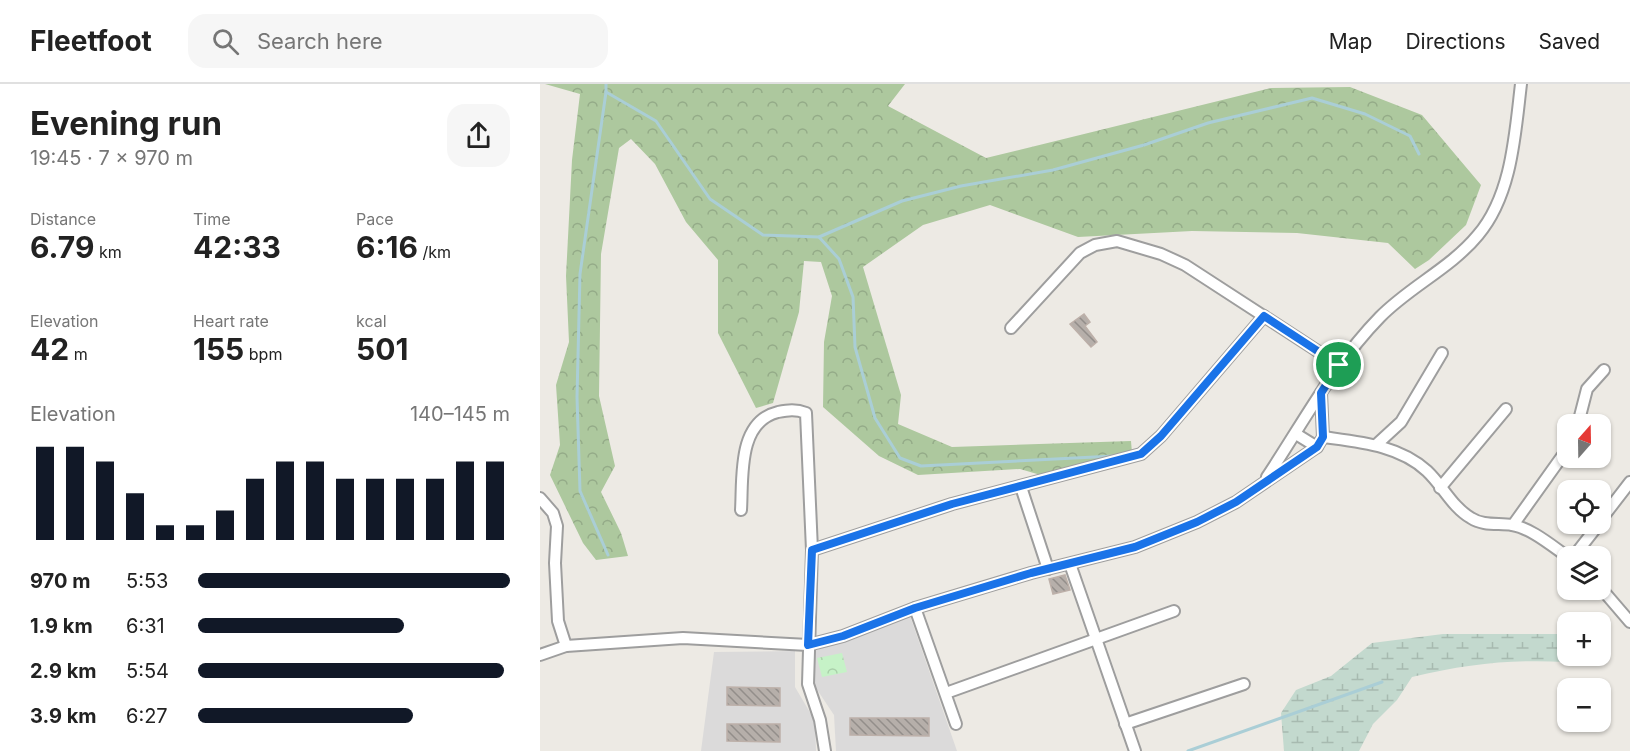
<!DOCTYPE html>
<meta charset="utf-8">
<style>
:root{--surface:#fff;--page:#f6f6f6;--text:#222;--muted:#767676;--line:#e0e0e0;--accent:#111827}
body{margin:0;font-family:Inter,sans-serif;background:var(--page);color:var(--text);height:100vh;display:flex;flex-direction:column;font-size:22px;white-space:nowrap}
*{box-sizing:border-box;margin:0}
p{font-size:20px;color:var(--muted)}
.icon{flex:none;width:33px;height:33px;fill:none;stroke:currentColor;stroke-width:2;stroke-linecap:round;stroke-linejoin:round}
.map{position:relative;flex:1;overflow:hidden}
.drawer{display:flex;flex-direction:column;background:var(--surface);width:540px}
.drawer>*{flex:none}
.needle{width:39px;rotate:20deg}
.fabs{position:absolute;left:1017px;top:330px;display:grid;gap:12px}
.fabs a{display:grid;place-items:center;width:54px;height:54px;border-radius:12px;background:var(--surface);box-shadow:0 2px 4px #0004;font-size:30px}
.pin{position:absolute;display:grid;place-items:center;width:51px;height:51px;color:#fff;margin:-26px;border:3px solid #fff;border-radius:50%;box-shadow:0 2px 6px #0007}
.round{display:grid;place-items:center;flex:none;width:63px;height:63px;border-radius:18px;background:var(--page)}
.summary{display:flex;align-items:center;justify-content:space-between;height:102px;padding:0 30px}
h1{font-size:33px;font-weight:700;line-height:45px}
.figures{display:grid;grid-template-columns:repeat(3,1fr);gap:9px;height:102px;padding:6px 30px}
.figures div{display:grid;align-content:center}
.figures b{font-size:30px;font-weight:700}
.figures small{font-size:16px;font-weight:400}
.figures p{font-size:16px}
.chart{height:168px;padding:12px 30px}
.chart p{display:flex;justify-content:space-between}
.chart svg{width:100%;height:108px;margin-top:6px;stroke:var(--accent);stroke-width:6}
ul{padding:0 30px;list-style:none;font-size:20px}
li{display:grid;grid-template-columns:96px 72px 1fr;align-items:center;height:45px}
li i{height:15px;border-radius:8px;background:var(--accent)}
header{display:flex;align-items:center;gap:36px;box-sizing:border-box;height:84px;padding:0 30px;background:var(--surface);border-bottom:2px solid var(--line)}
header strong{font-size:28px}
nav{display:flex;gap:33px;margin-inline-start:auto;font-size:21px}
.search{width:420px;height:54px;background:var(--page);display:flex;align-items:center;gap:15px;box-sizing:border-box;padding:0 21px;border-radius:18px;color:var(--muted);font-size:22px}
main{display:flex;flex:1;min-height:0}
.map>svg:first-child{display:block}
.residential{fill:#dbdada}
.forest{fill:url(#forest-crowns)}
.wetland{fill:url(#wetland-marsh)}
.park{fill:url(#park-crowns)}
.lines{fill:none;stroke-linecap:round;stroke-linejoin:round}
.stream{stroke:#aaced6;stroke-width:3}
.building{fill:url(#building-back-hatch);stroke:#bdb0a9;stroke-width:1.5}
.minor-casing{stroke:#9e9e9e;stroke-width:14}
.minor{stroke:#fff;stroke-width:10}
.route-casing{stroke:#fff;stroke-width:12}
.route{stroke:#1a73e8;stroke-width:8}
</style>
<header>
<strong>Fleetfoot</strong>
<div class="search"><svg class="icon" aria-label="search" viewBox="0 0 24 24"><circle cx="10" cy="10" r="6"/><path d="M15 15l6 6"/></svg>Search here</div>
<nav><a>Map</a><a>Directions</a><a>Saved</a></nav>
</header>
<main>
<section class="drawer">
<div class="summary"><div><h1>Evening run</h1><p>19:45 · 7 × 970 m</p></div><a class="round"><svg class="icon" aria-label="share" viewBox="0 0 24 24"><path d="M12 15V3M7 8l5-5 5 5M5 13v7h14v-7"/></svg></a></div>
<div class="figures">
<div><p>Distance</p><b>6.79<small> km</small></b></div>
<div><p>Time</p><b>42:33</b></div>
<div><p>Pace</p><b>6:16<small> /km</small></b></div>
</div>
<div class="figures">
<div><p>Elevation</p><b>42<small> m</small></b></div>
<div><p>Heart rate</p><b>155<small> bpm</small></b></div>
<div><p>kcal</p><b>501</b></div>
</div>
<div class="chart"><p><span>Elevation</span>140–145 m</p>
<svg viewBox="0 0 160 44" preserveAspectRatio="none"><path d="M5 44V6M15 44V6M25 44V12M35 44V25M45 44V38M55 44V38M65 44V32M75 44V19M85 44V12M95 44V12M105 44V19M115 44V19M125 44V19M135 44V19M145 44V12M155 44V12"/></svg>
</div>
<ul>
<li><b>970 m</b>5:53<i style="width:100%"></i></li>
<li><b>1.9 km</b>6:31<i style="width:66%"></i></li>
<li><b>2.9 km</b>5:54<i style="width:98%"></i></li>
<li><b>3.9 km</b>6:27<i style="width:69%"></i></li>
</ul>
</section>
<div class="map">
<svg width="1090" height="667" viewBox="0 0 1090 667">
<defs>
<pattern id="forest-crowns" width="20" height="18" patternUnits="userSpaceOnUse" patternTransform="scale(1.5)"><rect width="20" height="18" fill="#adc89e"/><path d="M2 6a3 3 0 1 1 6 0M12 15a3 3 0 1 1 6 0" fill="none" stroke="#94ab88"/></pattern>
<pattern id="wetland-marsh" width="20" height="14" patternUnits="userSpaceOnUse" patternTransform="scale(1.5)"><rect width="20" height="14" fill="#c3d9ce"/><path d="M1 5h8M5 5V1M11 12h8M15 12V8" fill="none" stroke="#a7bab0"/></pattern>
<pattern id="park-crowns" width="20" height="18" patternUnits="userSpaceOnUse" patternTransform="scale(1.5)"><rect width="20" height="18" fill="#c6f2c7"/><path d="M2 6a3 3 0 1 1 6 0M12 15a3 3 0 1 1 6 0" fill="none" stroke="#aacfaa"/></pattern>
<pattern id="building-back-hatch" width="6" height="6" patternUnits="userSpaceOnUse" patternTransform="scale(1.5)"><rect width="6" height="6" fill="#b6afaa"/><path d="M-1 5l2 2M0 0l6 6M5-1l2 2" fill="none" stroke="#938e8a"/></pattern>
</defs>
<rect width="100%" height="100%" fill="#edeae4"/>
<g class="residential">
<polygon points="370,532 417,667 296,667 294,631 274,601 274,567"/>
<polygon points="255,567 255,603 275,637 276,667 161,667 174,568"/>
</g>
<polygon class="forest" points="5,0 365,0 348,22 446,74 731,4 810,3 882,31 941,101 926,141 889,176 875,185 848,159 757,149 652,147 538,153 450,121 383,141 323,183 361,311 358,340 412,363 591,357 592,369 504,392 480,385 378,391 339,372 283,323 284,258 292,212 281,178 264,177 259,228 233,319 216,324 178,249 178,176 146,138 115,80 91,55 79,64 61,170 59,312 75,382 61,408 81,449 88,472 56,476 43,459 10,391 20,361 16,301 29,258 26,192 32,76 40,10"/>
<path class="wetland" d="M 903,550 L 1027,550 L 1028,572 L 1058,572 L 1056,580 C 988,574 938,577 872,593 L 857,616 L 833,640 L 819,667 L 744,667 L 741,629 L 756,606 L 791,592 L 832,559 Z"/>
<polygon class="park" points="302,569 307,588 282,593 277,574"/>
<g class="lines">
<g class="stream">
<polyline points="66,0 66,8 116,37 170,115 223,151 279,153 299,175 313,213 315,263 335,334 360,374 381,382 574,372"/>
<polyline points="66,8 40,190 37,313 40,407 68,471"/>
<polyline points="279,153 362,117 421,102 513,86 604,61 668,39 772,14 825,30 870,52 879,70"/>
<polyline points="648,667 842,598"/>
</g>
</g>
<g class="building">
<polygon points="544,230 550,238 545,242 557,258 551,263 530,240"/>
<polygon points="525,491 530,506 513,510 509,495"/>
<polygon points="187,603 240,604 240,622 187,621"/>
<polygon points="310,634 389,634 389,652 310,651"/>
<polygon points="187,640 240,640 240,658 187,657"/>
</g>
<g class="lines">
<defs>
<g id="minor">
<polyline points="471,244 540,169 555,161 577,157 621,170 645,181 799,281"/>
<polyline points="1038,340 1047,305 1064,286"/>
<polyline points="756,350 777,363"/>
<path d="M 783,353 C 819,358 859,361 887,387 C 903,402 912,423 931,434 C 943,442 958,439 972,441 C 991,444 1012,462 1028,473"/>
<polyline points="836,361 861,338 902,269"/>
<path d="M 727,393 C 763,339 794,280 840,233 C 869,203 911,184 938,151 C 972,111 975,50 981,0"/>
<polyline points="481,403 508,485"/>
<polyline points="900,404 966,325"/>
<polyline points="0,414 13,429 17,442 15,479 18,537 26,562"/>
<path d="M 201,426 C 203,394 197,338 238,328 C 248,326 256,325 266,329 L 272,466 L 268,600 L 280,636 L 285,667"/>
<polyline points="1060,437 1090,398"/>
<polyline points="973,441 1028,364"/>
<polyline points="272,466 412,420 601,370 621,352 724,232"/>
<polyline points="1034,472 1059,440"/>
<polyline points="530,480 595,667"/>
<polyline points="1060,503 1090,538"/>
<polyline points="375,524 416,640"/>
<polyline points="0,571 26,562 143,554 268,561 303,552 375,524 491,489 595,463 657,438 696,418 777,363 783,353 781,309"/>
<polyline points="406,609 634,527"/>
<polyline points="585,640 704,600"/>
</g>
</defs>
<use href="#minor" class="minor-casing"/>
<use href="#minor" class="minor"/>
</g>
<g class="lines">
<defs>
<polygon id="route" points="724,232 799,281 781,309 783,353 777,363 696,418 657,438 595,463 491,489 375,524 303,552 268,561 272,466 412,420 601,370 621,352"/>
</defs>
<use href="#route" class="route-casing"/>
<use href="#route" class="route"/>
</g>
</svg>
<div class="fabs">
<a><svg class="needle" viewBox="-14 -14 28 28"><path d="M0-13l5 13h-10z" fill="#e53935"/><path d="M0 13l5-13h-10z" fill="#767676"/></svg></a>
<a><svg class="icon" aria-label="locate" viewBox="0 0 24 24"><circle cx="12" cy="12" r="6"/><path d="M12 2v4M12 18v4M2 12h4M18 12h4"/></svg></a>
<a><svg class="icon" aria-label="layers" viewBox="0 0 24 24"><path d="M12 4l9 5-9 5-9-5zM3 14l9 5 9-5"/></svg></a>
<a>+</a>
<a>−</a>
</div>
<div class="pin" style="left:799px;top:281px;background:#1e9e55"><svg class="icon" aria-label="arrive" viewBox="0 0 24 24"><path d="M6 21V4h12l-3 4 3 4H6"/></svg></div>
</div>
</main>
